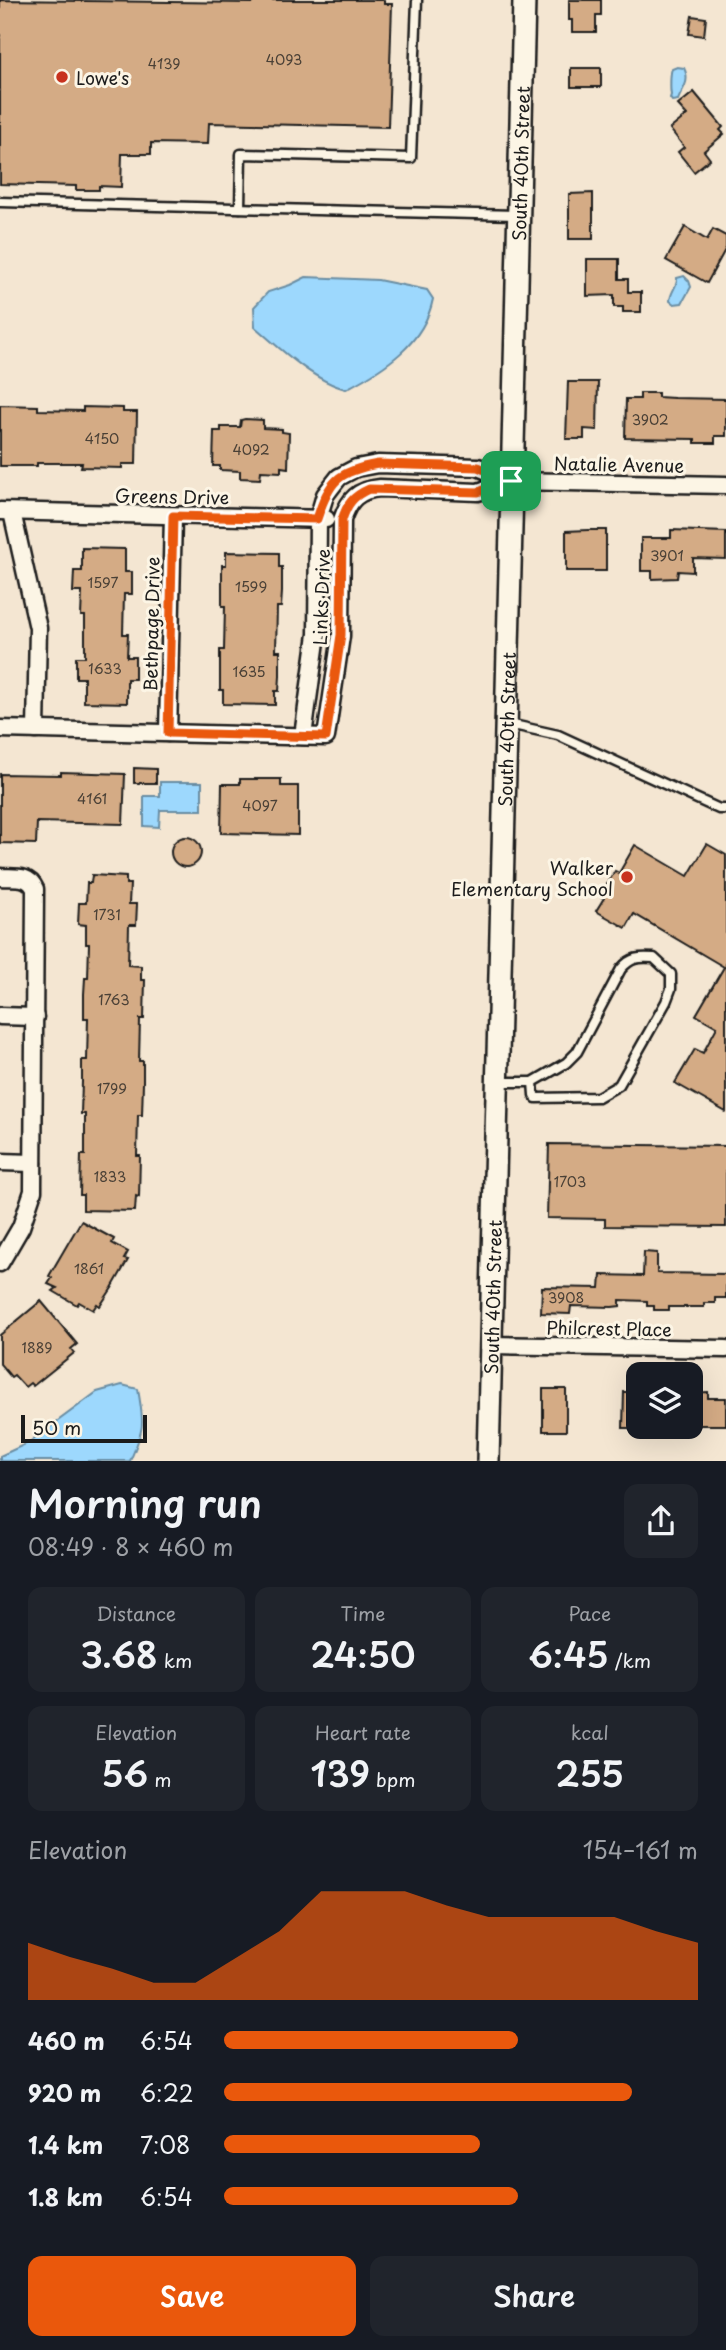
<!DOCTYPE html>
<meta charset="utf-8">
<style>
:root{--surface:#171b24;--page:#20242c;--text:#f1f3f6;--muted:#9ea1a6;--accent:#ea580c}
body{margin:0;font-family:"Playpen Sans",sans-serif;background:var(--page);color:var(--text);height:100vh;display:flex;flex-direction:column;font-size:26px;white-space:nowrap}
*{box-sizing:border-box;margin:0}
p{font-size:23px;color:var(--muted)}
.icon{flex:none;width:38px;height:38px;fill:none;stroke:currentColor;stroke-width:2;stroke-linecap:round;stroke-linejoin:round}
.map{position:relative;height:1461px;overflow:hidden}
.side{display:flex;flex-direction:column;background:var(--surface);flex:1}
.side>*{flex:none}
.buttons{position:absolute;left:626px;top:1362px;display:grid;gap:14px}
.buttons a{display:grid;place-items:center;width:77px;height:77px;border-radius:14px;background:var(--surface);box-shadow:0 7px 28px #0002;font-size:35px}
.scale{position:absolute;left:21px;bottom:18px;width:126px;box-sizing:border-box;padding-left:7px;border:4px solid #1c1c1c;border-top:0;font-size:19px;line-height:24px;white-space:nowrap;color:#1c1c1c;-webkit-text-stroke:5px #fcf5e5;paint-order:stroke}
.pin{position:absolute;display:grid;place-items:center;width:60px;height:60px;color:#fff;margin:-30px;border-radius:14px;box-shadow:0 4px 10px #0006}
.round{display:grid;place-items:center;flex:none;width:74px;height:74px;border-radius:14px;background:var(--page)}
.head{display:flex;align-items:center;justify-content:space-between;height:119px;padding:0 28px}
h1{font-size:38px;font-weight:600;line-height:52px}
.figures{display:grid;grid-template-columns:repeat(3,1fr);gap:10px;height:119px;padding:7px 28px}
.figures div{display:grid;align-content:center;border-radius:14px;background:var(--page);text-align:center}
.figures b{font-size:35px;font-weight:600}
.figures small{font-size:19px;font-weight:400}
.figures p{font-size:19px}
.chart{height:196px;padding:14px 28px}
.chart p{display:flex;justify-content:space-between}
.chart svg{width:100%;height:126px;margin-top:7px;fill:var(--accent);opacity:.7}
.cta{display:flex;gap:14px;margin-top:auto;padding:14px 28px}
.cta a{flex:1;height:80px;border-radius:14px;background:var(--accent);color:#fff;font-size:28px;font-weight:600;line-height:80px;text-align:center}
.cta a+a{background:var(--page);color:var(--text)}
ul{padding:0 28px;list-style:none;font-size:23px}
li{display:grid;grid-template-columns:112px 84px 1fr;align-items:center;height:52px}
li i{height:18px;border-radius:9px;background:var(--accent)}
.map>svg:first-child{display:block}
.water{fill:#9dd8fd;stroke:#698da3;stroke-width:2}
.building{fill:#d4ab85;stroke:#1c1c1c;stroke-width:2}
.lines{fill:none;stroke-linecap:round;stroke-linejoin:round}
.service-casing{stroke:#1c1c1c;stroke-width:13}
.minor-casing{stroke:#1c1c1c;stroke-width:21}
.tertiary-casing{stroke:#1c1c1c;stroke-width:26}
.service{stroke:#fcf5e5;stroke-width:8}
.minor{stroke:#fcf5e5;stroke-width:16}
.tertiary{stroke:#fcf5e5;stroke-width:21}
.route-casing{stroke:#fff;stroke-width:14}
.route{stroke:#ea580c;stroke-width:9}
.poi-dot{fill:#c8321e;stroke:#fcf5e5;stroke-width:2.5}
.labels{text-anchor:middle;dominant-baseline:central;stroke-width:6;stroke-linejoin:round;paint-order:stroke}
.number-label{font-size:14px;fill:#4a4036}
.poi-label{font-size:18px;fill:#1c1c1c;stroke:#fcf5e5;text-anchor:start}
.street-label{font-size:18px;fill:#1c1c1c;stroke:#fcf5e5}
</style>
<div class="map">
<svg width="726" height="1461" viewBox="0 0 726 1461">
<rect width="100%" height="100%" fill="#f4e6d2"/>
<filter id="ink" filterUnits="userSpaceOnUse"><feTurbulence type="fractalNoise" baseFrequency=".0143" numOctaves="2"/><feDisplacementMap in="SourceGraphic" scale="14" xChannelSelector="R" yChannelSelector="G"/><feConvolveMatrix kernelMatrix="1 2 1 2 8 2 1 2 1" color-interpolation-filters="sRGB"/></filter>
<g filter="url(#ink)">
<g class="water">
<path d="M 677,67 L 684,68 C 691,82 682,89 678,100 L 672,101 L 670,98 L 671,95 C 670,90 670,72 672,69 Z"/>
<path d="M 684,276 L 689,281 L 691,287 L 682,303 L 674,304 L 670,301 C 670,292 678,286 677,278 Z"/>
<path d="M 306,277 L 378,280 L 427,290 L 433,299 C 424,344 384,369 346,389 C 315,382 279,348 255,327 L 254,307 L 268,292 L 290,285 Z"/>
<polygon points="160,782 202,782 202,810 160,810 159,827 144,826 144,796 160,796"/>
<path d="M 122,1385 L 138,1389 C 144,1424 145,1427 130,1461 L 0,1461 L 0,1456 L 28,1443 L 97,1392 Z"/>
</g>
<g class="building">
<polygon points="0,0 253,3 254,0 384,0 384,4 392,4 388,127 209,123 208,144 151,143 151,154 122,154 121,187 99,186 99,190 76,190 76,186 0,184"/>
<polygon points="569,0 601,0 601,15 596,15 596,32 572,32 572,20 569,20"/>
<polygon points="692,16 706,18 704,36 689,34"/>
<rect x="571" y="68" width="30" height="19"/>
<polygon points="694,92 723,127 720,130 724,134 704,151 710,159 694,172 678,152 684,147 670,129 687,115 678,105"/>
<polygon points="593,193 593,239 569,239 569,194"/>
<polygon points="685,227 707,240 713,229 726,236 726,248 707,283 666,260"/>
<polygon points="587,259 619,259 619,279 628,279 628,292 641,292 641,312 623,312 623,307 614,307 614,295 587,296"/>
<polygon points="568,382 598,382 597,430 584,429 584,439 566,439"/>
<polygon points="640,393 658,393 658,397 674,398 726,399 726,436 715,436 715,443 695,443 695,439 625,438 626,399 640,399"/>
<polygon points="0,405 38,406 38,410 83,411 83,407 123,408 123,412 137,412 136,464 122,464 122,468 81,467 82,463 37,463 37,466 0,466"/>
<polygon points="245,419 263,420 263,428 282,429 282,432 289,433 288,468 281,467 281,472 261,471 260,479 240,478 240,471 220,470 220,466 213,466 214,431 221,431 221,427 240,427 241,420"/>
<polygon points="588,530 606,530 606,571 566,571 566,531"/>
<polygon points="671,530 726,532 726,559 693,558 693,572 678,571 677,578 652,579 652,571 641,571 641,538 671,538"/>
<polygon points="82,548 125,549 125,572 132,572 132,594 124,594 123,634 128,634 127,657 135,657 135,679 127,679 127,703 84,702 84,678 76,678 76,657 85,657 85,616 81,616 82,592 73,592 74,571 82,571"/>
<polygon points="226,552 279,553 279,567 282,567 282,592 281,607 277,607 276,651 280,651 280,676 279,691 275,691 275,705 223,704 223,690 220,690 220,650 224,650 225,606 222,606 222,565 226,565"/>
<polygon points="134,768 156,769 156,783 134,783"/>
<polygon points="61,772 125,774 123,824 37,822 36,844 0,843 0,774 61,775"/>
<polygon points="240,779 281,779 281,786 298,786 298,835 221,833 222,784 240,784"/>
<circle cx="186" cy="852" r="15"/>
<polygon points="707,844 726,855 726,1112 675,1083 695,1049 703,1053 717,1027 696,1015 724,967 634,914 626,928 596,911 604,898 600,896 615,871 619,873 635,845 688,876"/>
<polygon points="92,875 126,877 126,884 130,884 129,904 137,904 136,925 129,925 128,965 141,966 141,980 145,980 144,1019 140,1019 139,1061 143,1061 143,1083 142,1115 138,1115 137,1156 140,1156 139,1197 136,1196 135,1211 83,1210 83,1195 80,1195 81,1155 85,1155 85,1114 81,1114 82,1082 82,1060 87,1060 88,1018 84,1018 84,994 85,978 88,978 89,944 86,944 86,925 78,924 79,903 86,903 87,883 91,883"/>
<polygon points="549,1144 726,1146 726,1227 605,1226 605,1219 547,1218"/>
<polygon points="81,1221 114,1239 112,1243 128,1252 124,1259 128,1260 112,1288 100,1306 97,1304 93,1310 79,1302 77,1305 53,1291 57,1288 48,1284 52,1278 49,1276"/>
<polygon points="644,1252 657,1253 657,1273 726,1274 726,1298 715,1298 715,1303 704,1303 704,1307 669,1307 669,1310 654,1310 654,1306 647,1306 647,1301 620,1300 620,1306 612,1307 571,1306 570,1314 541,1313 542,1287 600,1288 601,1275 643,1276"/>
<polygon points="41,1301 77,1344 71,1349 74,1353 33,1386 30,1383 25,1387 14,1375 11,1377 0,1364 0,1335"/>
<rect x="543" y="1389" width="23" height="42"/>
<polygon points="624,1392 637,1392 639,1428 623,1428"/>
<polygon points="708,1392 708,1398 726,1398 726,1425 691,1425 691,1393"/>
</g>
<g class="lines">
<defs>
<g id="service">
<polyline points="0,202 516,215"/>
<polyline points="240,208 241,154 411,158 417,0"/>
<polyline points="509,724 558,735 719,809 726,809"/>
<path d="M 498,1082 L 533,1082 L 534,1095 L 536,1098 L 598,1097 L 619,1085 L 666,1002 L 671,989 L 671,974 L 654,958 C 639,957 631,957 621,969 L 577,1052 L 566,1063 L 533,1082"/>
</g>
<g id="minor">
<polyline points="0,511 326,519"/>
<polyline points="12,512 38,628 36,730"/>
<path d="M 0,729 L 326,737 L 341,636 L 342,520 C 349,499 358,490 380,488 L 478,492 L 511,481 L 726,485"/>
<polyline points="168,733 173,516"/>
<polyline points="303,736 317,634 318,519 325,495 339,477 356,468 378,464 478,467 511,481"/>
<path d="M 0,877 C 14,878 29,874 35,889 L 33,1191 L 21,1227 L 0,1263"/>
<polyline points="0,1016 35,1017"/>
<polyline points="0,1162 33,1163"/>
<polyline points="492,1345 726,1349"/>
</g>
<g id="tertiary">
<path id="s1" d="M 488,1461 L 524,0"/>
</g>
</defs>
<use href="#service" class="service-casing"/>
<use href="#minor" class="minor-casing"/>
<use href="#tertiary" class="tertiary-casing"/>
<use href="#service" class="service"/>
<use href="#minor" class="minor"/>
<use href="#tertiary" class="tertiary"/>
</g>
</g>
<g class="lines" filter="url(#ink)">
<defs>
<path id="route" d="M 378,464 L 478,467 L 511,481 L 478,492 L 369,489 C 353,496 347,504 342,520 L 341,635 L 326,737 L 168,733 L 173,516 L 317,519 C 329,481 338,471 378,464 Z"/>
</defs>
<use href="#route" class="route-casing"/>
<use href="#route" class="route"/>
</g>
<g class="poi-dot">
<circle cx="62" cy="77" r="7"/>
<circle cx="627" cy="877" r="7"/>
</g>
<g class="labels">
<g class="number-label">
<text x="284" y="59">4093</text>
<text x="164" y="63">4139</text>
<text x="650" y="419">3902</text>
<text x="102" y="438">4150</text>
<text x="251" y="449">4092</text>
<text x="667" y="555">3901</text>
<text x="103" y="582">1597</text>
<text x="251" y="586">1599</text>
<text x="105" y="668">1633</text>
<text x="249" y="671">1635</text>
<text x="92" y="798">4161</text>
<text x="260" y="805">4097</text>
<text x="107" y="914">1731</text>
<text x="114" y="999">1763</text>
<text x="112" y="1088">1799</text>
<text x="110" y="1176">1833</text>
<text x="570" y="1181">1703</text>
<text x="89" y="1268">1861</text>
<text x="566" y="1297">3908</text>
<text x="37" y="1347">1889</text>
</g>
<g class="poi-label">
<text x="76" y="77">Lowe's</text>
<text x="613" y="867" text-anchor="end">Walker<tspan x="613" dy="21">Elementary School</tspan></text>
</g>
<g class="street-label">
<text stroke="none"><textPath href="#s1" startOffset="1298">South 40th Street</textPath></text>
<text transform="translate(619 464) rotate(1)">Natalie Avenue</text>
<text transform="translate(172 496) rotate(1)">Greens Drive</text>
<text transform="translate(321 597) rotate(-88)">Links Drive</text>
<text transform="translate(151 624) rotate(-89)">Bethpage Drive</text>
<text stroke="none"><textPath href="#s1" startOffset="732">South 40th Street</textPath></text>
<text stroke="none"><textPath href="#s1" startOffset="164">South 40th Street</textPath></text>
<text transform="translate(609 1328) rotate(1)">Philcrest Place</text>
</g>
</g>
</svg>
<div class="buttons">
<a><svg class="icon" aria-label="layers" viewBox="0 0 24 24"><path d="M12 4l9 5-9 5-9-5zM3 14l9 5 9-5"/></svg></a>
</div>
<div class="scale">50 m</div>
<div class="pin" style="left:511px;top:481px;background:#1e9e55"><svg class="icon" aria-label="arrive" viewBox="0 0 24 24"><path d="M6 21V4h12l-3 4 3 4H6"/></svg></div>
</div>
<section class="side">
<div class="head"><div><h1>Morning run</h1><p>08:49 · 8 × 460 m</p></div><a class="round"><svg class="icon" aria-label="share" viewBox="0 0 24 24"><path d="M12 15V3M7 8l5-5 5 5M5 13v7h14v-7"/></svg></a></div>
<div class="figures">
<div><p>Distance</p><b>3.68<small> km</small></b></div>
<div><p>Time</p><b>24:50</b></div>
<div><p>Pace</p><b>6:45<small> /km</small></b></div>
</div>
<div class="figures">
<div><p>Elevation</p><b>56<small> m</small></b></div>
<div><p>Heart rate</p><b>139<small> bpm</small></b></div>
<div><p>kcal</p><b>255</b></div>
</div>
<div class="chart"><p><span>Elevation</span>154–161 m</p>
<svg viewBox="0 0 160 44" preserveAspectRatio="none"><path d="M0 44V24L10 29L20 33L30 38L40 38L50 29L60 20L70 6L80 6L90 6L100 11L110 15L120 15L130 15L140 15L150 20L160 24V44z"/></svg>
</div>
<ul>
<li><b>460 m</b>6:54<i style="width:62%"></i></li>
<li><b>920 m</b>6:22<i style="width:86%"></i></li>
<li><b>1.4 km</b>7:08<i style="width:54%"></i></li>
<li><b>1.8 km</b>6:54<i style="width:62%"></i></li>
</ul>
<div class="cta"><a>Save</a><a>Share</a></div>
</section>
